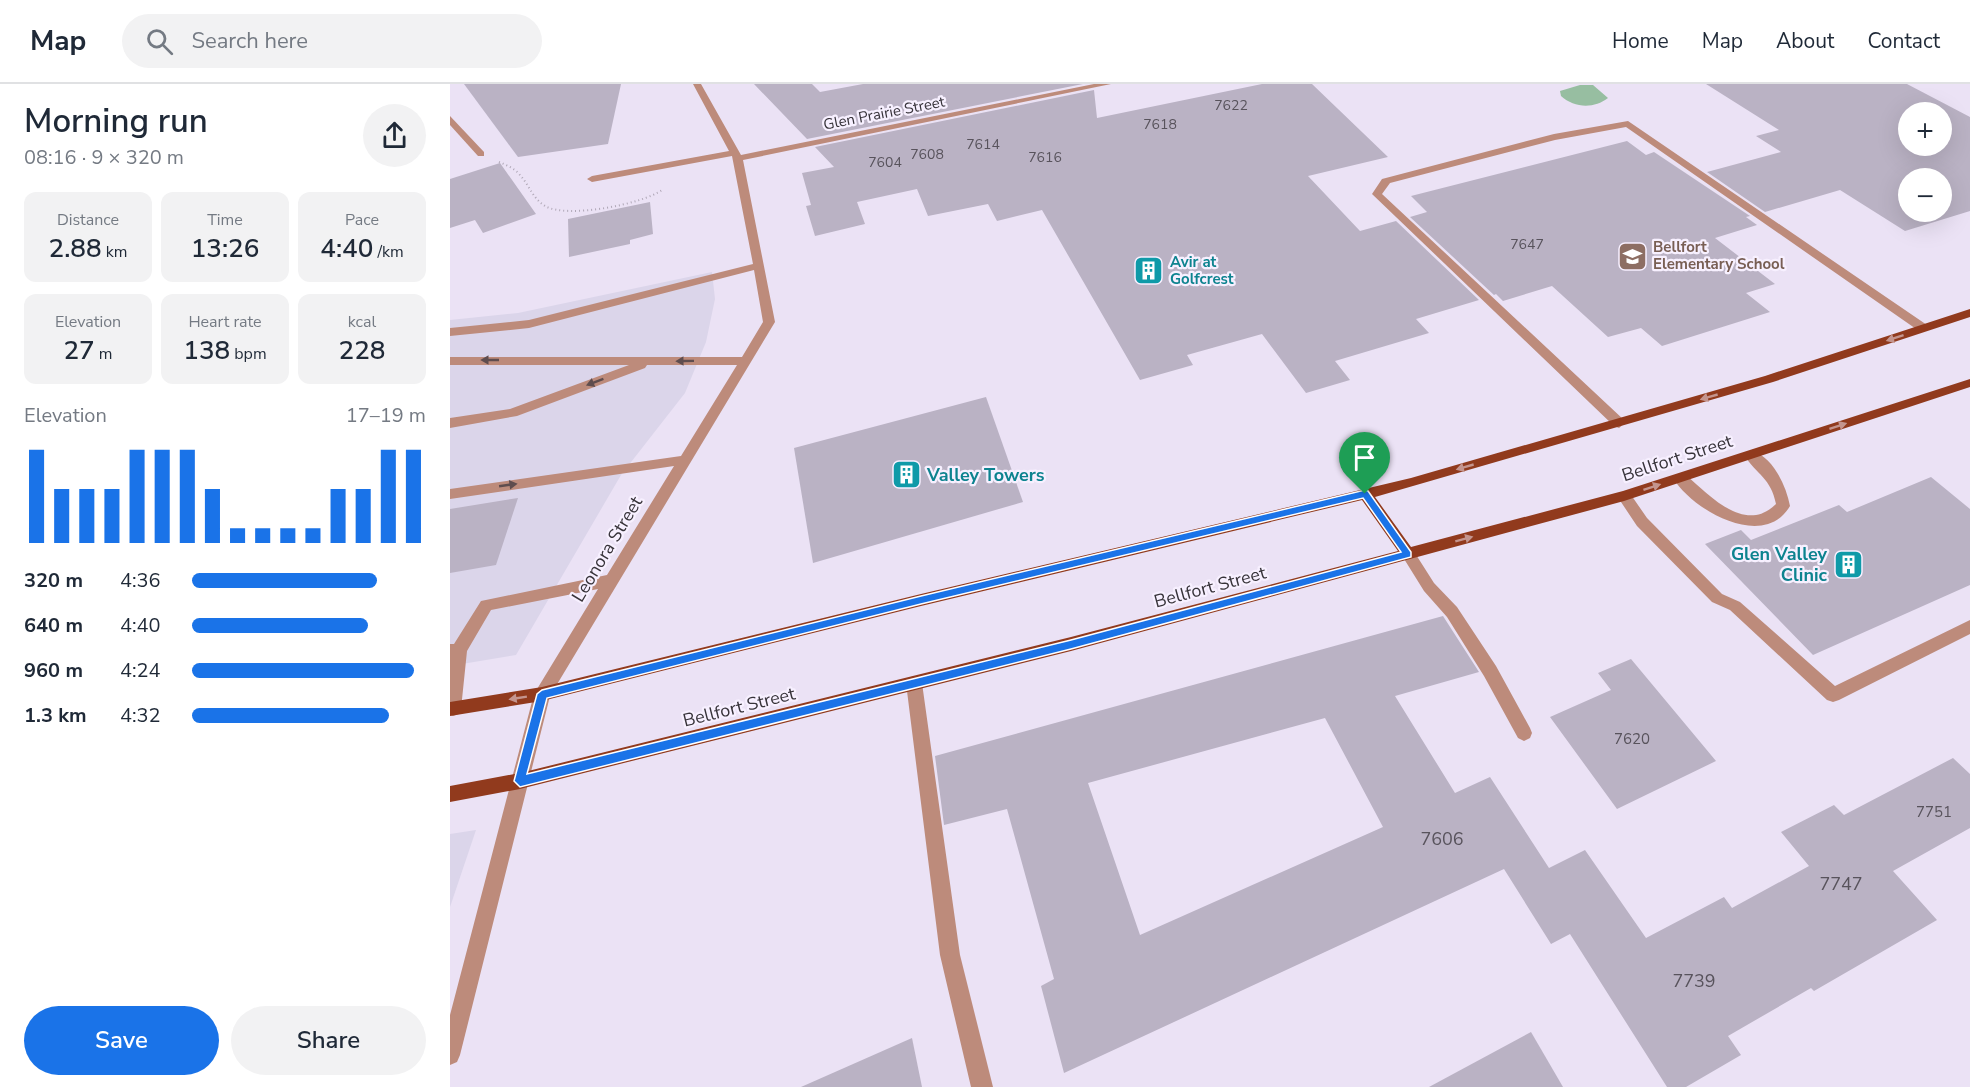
<!DOCTYPE html>
<meta charset="utf-8">
<style>
:root{--surface:#fff;--page:#f2f2f3;--text:#1f2937;--muted:#747a83;--line:#e0e1e3;--accent:#1a73e8}
body{margin:0;font-family:"Nunito Sans",sans-serif;background:var(--page);color:var(--text);height:100vh;display:flex;flex-direction:column;font-size:22px;white-space:nowrap}
*{box-sizing:border-box;margin:0}
p{font-size:20px;color:var(--muted)}
.icon{flex:none;width:33px;height:33px;fill:none;stroke:currentColor;stroke-width:2;stroke-linecap:round;stroke-linejoin:round}
.map{position:relative;flex:1;overflow:hidden}
.panel{display:flex;flex-direction:column;background:var(--surface);width:450px}
.panel>*{flex:none}
.buttons{position:absolute;left:1448px;top:18px;display:grid;gap:12px}
.buttons a{display:grid;place-items:center;width:54px;height:54px;border-radius:50%;background:var(--surface);box-shadow:0 6px 24px #0002;font-size:30px}
.pin{position:absolute;display:grid;place-items:center;width:51px;height:51px;color:#fff;margin:-62px -26px;border-radius:50% 50% 50% 0;rotate:-45deg;box-shadow:0 0 6px #0007}
.pin .icon{rotate:45deg}
.round{display:grid;place-items:center;flex:none;width:63px;height:63px;border-radius:32px;background:var(--page)}
.headline{display:flex;align-items:center;justify-content:space-between;height:102px;padding:0 24px}
h1{font-size:33px;font-weight:600;line-height:45px}
.stats{display:grid;grid-template-columns:repeat(3,1fr);gap:9px;height:102px;padding:6px 24px}
.stats div{display:grid;align-content:center;border-radius:12px;background:var(--page);text-align:center}
.stats b{font-size:26px;font-weight:600}
.stats small{font-size:16px;font-weight:400}
.stats p{font-size:16px}
.chart{height:168px;padding:12px 24px}
.chart p{display:flex;justify-content:space-between}
.chart svg{width:100%;height:108px;margin-top:6px;stroke:var(--accent);stroke-width:6}
.action{display:flex;gap:12px;margin-top:auto;padding:12px 24px}
.action a{flex:1;height:69px;border-radius:36px;background:var(--accent);color:#fff;font-size:24px;font-weight:600;line-height:69px;text-align:center}
.action a+a{background:var(--page);color:var(--text)}
ul{padding:0 24px;list-style:none;font-size:20px}
li{display:grid;grid-template-columns:96px 72px 1fr;align-items:center;height:45px}
li i{height:15px;border-radius:8px;background:var(--accent)}
header{display:flex;align-items:center;gap:36px;box-sizing:border-box;height:84px;padding:0 30px;background:var(--surface);border-bottom:2px solid var(--line)}
header strong{font-size:28px}
nav{display:flex;gap:33px;margin-inline-start:auto;font-size:21px}
.search{width:420px;height:54px;background:var(--page);display:flex;align-items:center;gap:15px;box-sizing:border-box;padding:0 21px;border-radius:33px;color:var(--muted);font-size:22px}
main{display:flex;flex:1;min-height:0}
.map>svg:first-child{display:block}
.commercial{fill:#dbd5ea}
.green{fill:#97bea1}
.building{fill:#bab2c4;fill-rule:evenodd}
.lines{fill:none;stroke-linecap:round;stroke-linejoin:round}
.path{stroke:#b0a8b7;stroke-width:2;stroke-dasharray:1 3;stroke-linecap:butt}
.minor{fill:#bd8b7b;fill-rule:evenodd}
.major{fill:#913a1d;fill-rule:evenodd}
.oneway{fill:#c4958e}
.oneway2{fill:#5f4d4e}
.route{fill:#1a73e8;stroke:#fff;stroke-width:1.5;fill-rule:evenodd}
.labels{text-anchor:middle;dominant-baseline:central;stroke-width:4.5;stroke-linejoin:round;paint-order:stroke}
.far-number-label{font-size:14px;fill:#58535c}
.far-street-label{font-size:15px;fill:#37333a;stroke:#f7f0ff}
.far-education-label{font-size:15px;font-weight:bold;fill:#785e54;stroke:#f7f0ff;text-anchor:start}
.far-culture-label{font-size:15px;font-weight:bold;fill:#0d838f;stroke:#f7f0ff;text-anchor:start}
.number-label{font-size:15px;fill:#58535c}
.street-label{font-size:18px;fill:#37333a;stroke:#f7f0ff}
.culture-label{font-size:18px;font-weight:bold;fill:#0d838f;stroke:#f7f0ff;text-anchor:start}
.near-number-label{font-size:18px;fill:#58535c}
</style>
<header>
<strong>Map</strong>
<div class="search"><svg class="icon" aria-label="search" viewBox="0 0 24 24"><circle cx="10" cy="10" r="6"/><path d="M15 15l6 6"/></svg>Search here</div>
<nav><a>Home</a><a>Map</a><a>About</a><a>Contact</a></nav>
</header>
<main>
<section class="panel">
<div class="headline"><div><h1>Morning run</h1><p>08:16 · 9 × 320 m</p></div><a class="round"><svg class="icon" aria-label="share" viewBox="0 0 24 24"><path d="M12 15V3M7 8l5-5 5 5M5 13v7h14v-7"/></svg></a></div>
<div class="stats">
<div><p>Distance</p><b>2.88<small> km</small></b></div>
<div><p>Time</p><b>13:26</b></div>
<div><p>Pace</p><b>4:40<small> /km</small></b></div>
</div>
<div class="stats">
<div><p>Elevation</p><b>27<small> m</small></b></div>
<div><p>Heart rate</p><b>138<small> bpm</small></b></div>
<div><p>kcal</p><b>228</b></div>
</div>
<div class="chart"><p><span>Elevation</span>17–19 m</p>
<svg viewBox="0 0 160 44" preserveAspectRatio="none"><path d="M5 44V6M15 44V22M25 44V22M35 44V22M45 44V6M55 44V6M65 44V6M75 44V22M85 44V38M95 44V38M105 44V38M115 44V38M125 44V22M135 44V22M145 44V6M155 44V6"/></svg>
</div>
<ul>
<li><b>320 m</b>4:36<i style="width:79%"></i></li>
<li><b>640 m</b>4:40<i style="width:75%"></i></li>
<li><b>960 m</b>4:24<i style="width:95%"></i></li>
<li><b>1.3 km</b>4:32<i style="width:84%"></i></li>
</ul>
<div class="action"><a>Save</a><a>Share</a></div>
</section>
<div class="map">
<svg width="1520" height="1003" viewBox="0 0 1520 1003">
<rect width="100%" height="100%" fill="#ebe2f5"/>
<g class="commercial">
<polygon points="262,188 265,215 256,258 235,309 171,391 66,571 0,582 0,236 68,229"/>
<polygon points="26,746 0,823 0,750"/>
</g>
<path class="green" d="M 1130,1 L 1143,1 L 1158,14 C 1144,25 1124,24 1111,12 L 1110,7 Z"/>
<g class="building">
<polygon points="14,0 171,0 158,60 68,73"/>
<polygon points="304,0 362,0 370,8 413,0 633,0 357,55"/>
<polygon points="812,0 862,0 938,73 858,92 910,147 946,137 1029,216 966,235 979,249 885,277 900,296 856,309 812,250 737,271 743,281 690,296 592,126 547,137 538,120 478,132 467,105 407,118 415,140 365,152 356,122 361,121 352,89 384,83 365,63 644,6 647,34"/>
<path d="M 1256,0 L 1457,0 L 1520,33 L 1520,127 L 1455,147 L 1390,106 L 1315,128 L 1257,88 L 1331,68 L 1306,52 L 1329,46 ZM 1458,28 L 1491,28 L 1491,62 L 1458,62 ZM 1458,94 L 1491,94 L 1491,128 L 1458,128 Z"/>
<polygon points="1177,57 1196,71 1204,68 1300,132 1296,133 1307,141 1265,154 1325,200 1296,209 1320,228 1212,262 1191,244 1158,253 1102,202 1053,217 1046,210 1044,211 960,133 977,128 961,112"/>
<polygon points="50,79 86,130 33,149 25,136 0,144 0,95"/>
<polygon points="200,118 203,150 180,156 180,160 119,173 118,135"/>
<polygon points="536,313 573,418 363,479 344,364"/>
<polygon points="1481,393 1520,425 1520,501 1363,571 1255,460 1291,446 1301,456 1389,421 1397,428"/>
<polygon points="68,414 46,481 0,489 0,425"/>
<path d="M 993,532 L 1029,588 L 945,612 L 1005,709 L 1040,693 L 1099,784 L 1135,766 L 1196,854 L 1274,813 L 1282,824 L 1359,782 L 1331,748 L 1384,721 L 1394,731 L 1503,674 L 1520,690 L 1520,744 L 1443,787 L 1487,836 L 1364,907 L 1361,904 L 1278,952 L 1291,971 L 1236,1003 L 1217,1003 L 1120,850 L 1101,860 L 1054,785 L 614,989 L 591,902 L 604,895 L 557,725 L 494,741 L 485,672 ZM 875,634 L 933,743 L 690,851 L 638,699 Z"/>
<polygon points="1181,575 1266,677 1167,725 1100,633 1161,606 1148,589"/>
<polygon points="1081,948 1113,1003 979,1003"/>
<polygon points="462,954 472,1003 351,1003"/>
</g>
<g class="lines">
<path class="path" d="M 49,78 C 56,81 64,84 69,90 C 79,100 82,114 95,122 C 117,135 193,120 212,106"/>
<g class="minor">
<polygon points="243,0 251,0 291,71 644,0 661,0 293,76 325,238 100,612 10,971 7,978 0,981 0,931 84,610 148,505 41,526 17,567 11,625 9,630 3,632 0,631 0,560 4,560 31,517 157,491 224,382 0,415 0,405 231,372 287,281 197,281 195,284 67,332 0,344 0,334 60,325 179,281 0,281 0,273 292,273 313,238 304,186 79,244 0,252 0,244 79,236 303,180 282,72 142,98 137,95 142,92 279,67"/>
<polygon points="0,32 34,68 34,72 28,72 0,41"/>
<polygon points="1178,37 1477,241 1477,247 1469,247 1176,43 1105,56 940,99 932,110 1174,336 1175,339 1169,344 1164,342 922,110 932,95 1104,50"/>
<path d="M 1301,366 C 1323,373 1336,401 1340,422 C 1314,467 1242,426 1223,394 L 1230,389 L 1235,390 C 1259,411 1295,451 1326,420 C 1321,394 1307,391 1294,371 Z"/>
<polygon points="1174,407 1179,408 1197,434 1272,510 1290,518 1385,602 1520,536 1520,550 1389,616 1383,618 1377,616 1280,526 1262,518 1187,442 1167,412"/>
<polygon points="958,464 963,466 984,499 1007,523 1046,582 1080,644 1082,649 1080,654 1074,657 1068,654 1034,592 997,533 974,507 951,470 953,466"/>
<polygon points="464,592 470,594 472,599 510,871 543,1003 521,1003 490,871 456,599 458,594"/>
</g>
<polygon class="major" points="1520,225 1520,233 1323,298 925,413 961,463 1173,407 1520,295 1520,303 1174,417 621,567 70,705 0,718 0,702 70,689 621,553 948,467 912,416 471,522 92,617 0,632 0,618 92,603 471,510 961,394 1315,292"/>
</g>
<defs><path id="oneway-solid" d="M-6-.8H1V-3.2L6.5 0L1 3.2V.8H-6Z" transform="scale(1.5)"/></defs>
<g class="oneway">
<use href="#oneway-solid" transform="translate(1445 254) rotate(162)"/>
<use href="#oneway-solid" transform="translate(1259 313) rotate(164)"/>
<use href="#oneway-solid" transform="translate(1388 342) rotate(-18)"/>
<use href="#oneway-solid" transform="translate(1015 383) rotate(164)"/>
<use href="#oneway-solid" transform="translate(1202 403) rotate(-18)"/>
<use href="#oneway-solid" transform="translate(1014 455) rotate(-15)"/>
<use href="#oneway-solid" transform="translate(68 614) rotate(171)"/>
</g>
<g class="oneway2">
<use href="#oneway-solid" transform="translate(40 276) rotate(180)"/>
<use href="#oneway-solid" transform="translate(235 277) rotate(179)"/>
<use href="#oneway-solid" transform="translate(145 298) rotate(159)"/>
<use href="#oneway-solid" transform="translate(58 401) rotate(-8)"/>
</g>
<path class="route" d="M 915,406 L 918,407 L 961,468 L 961,473 L 621,565 L 70,703 L 64,697 L 87,610 L 92,606 L 471,512 ZM 913,414 L 951,468 L 621,556 L 77,690 L 97,614 L 471,520 Z"/>
<defs>
<symbol id="school-square" viewBox="-11 -11 22 22"><rect x="-9" y="-9" width="18" height="18" rx="4" fill="#8d6e63" stroke="#f7f0ff"/><path d="M0-5L7-2L0 1L-7-2ZM-4 1L0 2.5L4 1V4Q0 6-4 4Z" fill="#fff"/></symbol>
<symbol id="building-square" viewBox="-11 -11 22 22"><rect x="-9" y="-9" width="18" height="18" rx="4" fill="#0f9aa8" stroke="#f7f0ff"/><path d="M-4-6H4V6H1V3H-1V6H-4ZM-2.5-4.3h1.7v1.8h-1.7ZM.8-4.3h1.7v1.8H.8ZM-2.5-1h1.7V.8h-1.7ZM.8-1h1.7V.8H.8Z" fill="#fff"/></symbol>
</defs>
<g fill-rule="evenodd">
<use href="#school-square" x="1166" y="156" width="33" height="33"/>
<use href="#building-square" x="682" y="170" width="33" height="33"/>
<use href="#building-square" x="440" y="374" width="33" height="33"/>
<use href="#building-square" x="1382" y="464" width="33" height="33"/>
</g>
<g class="labels">
<g class="far-number-label">
<text x="781" y="21">7622</text>
<text x="710" y="40">7618</text>
<text x="533" y="60">7614</text>
<text x="477" y="70">7608</text>
<text x="595" y="73">7616</text>
<text x="435" y="78">7604</text>
<text x="1077" y="160">7647</text>
</g>
<g class="far-street-label">
<text transform="translate(434 29) rotate(-11)">Glen Prairie Street</text>
</g>
<g class="far-education-label">
<text x="1203" y="163">Bellfort<tspan x="1203" dy="17">Elementary School</tspan></text>
</g>
<g class="far-culture-label">
<text x="720" y="178">Avir at<tspan x="720" dy="17">Golfcrest</tspan></text>
</g>
<g class="number-label">
<text x="1182" y="655">7620</text>
<text x="1484" y="728">7751</text>
</g>
<g class="street-label">
<text transform="translate(1227 374) rotate(-18)">Bellfort Street</text>
<text transform="translate(157 465) rotate(-59)">Leonora Street</text>
<text transform="translate(760 503) rotate(-15)">Bellfort Street</text>
<text transform="translate(289 623) rotate(-14)">Bellfort Street</text>
</g>
<g class="culture-label">
<text x="477" y="391">Valley Towers</text>
<text x="1377" y="470" text-anchor="end">Glen Valley<tspan x="1377" dy="21">Clinic</tspan></text>
</g>
<g class="near-number-label">
<text x="992" y="755">7606</text>
<text x="1391" y="800">7747</text>
<text x="1244" y="897">7739</text>
</g>
</g>
</svg>
<div class="buttons">
<a>+</a>
<a>−</a>
</div>
<div class="pin" style="left:915px;top:410px;background:#1e9e55"><svg class="icon" aria-label="arrive" viewBox="0 0 24 24"><path d="M6 21V4h12l-3 4 3 4H6"/></svg></div>
</div>
</main>
